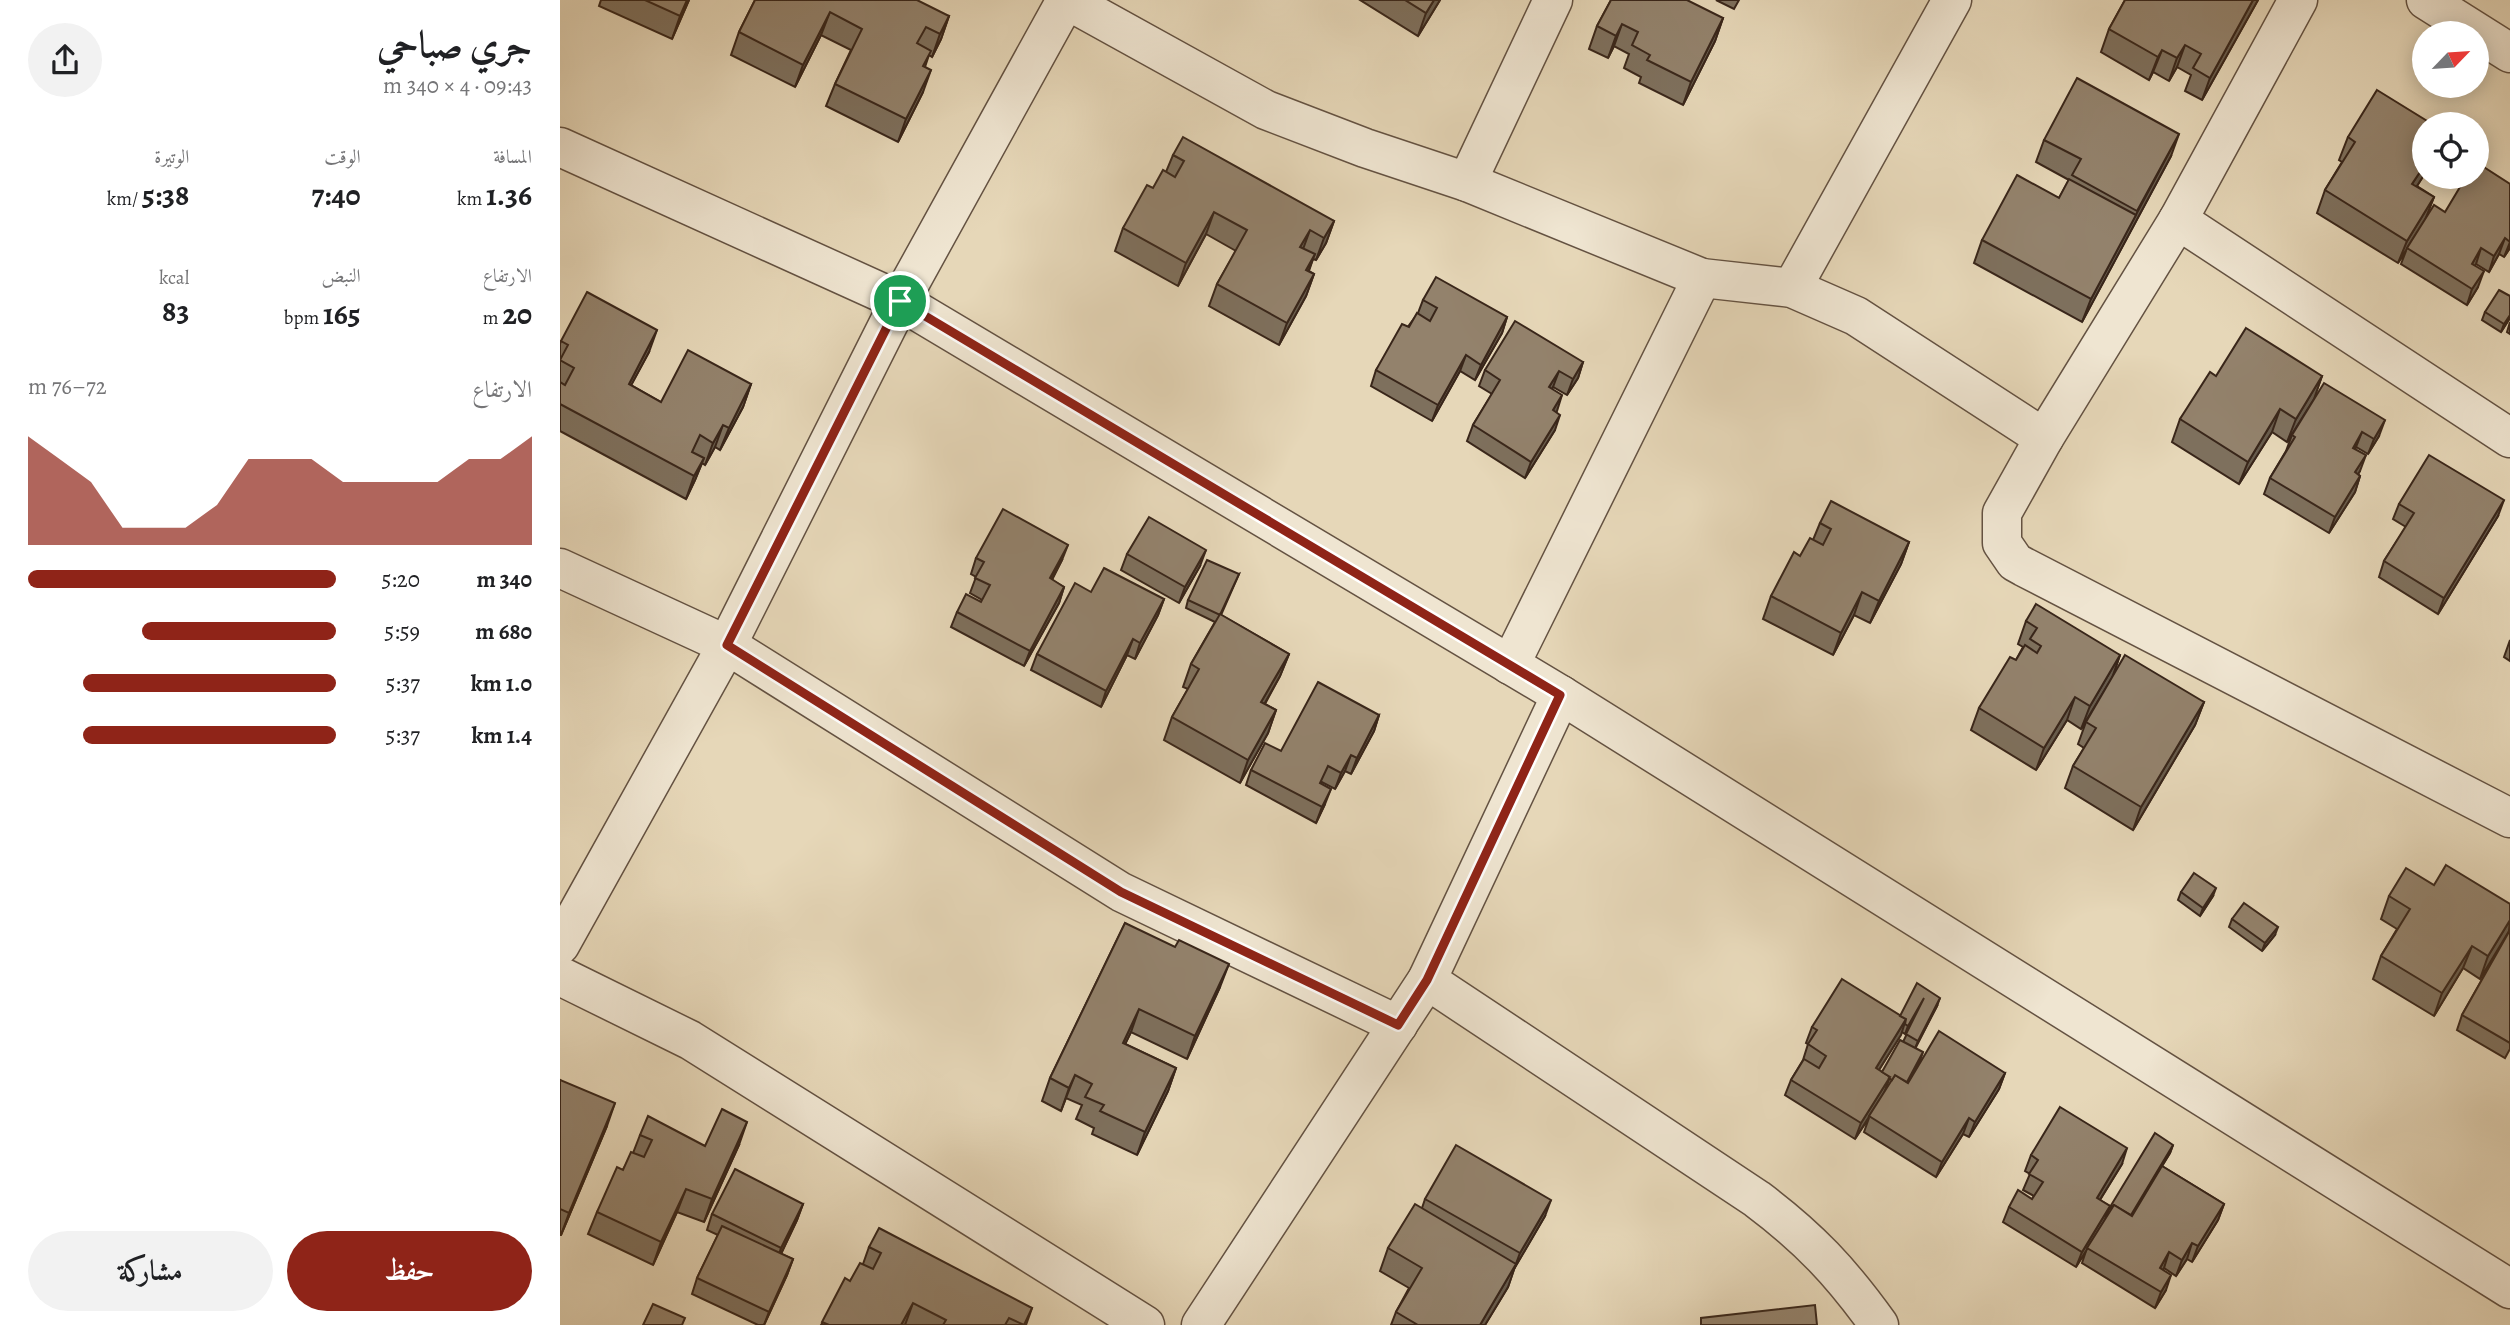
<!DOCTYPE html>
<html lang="ar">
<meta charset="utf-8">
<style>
:root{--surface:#fff;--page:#f2f2f2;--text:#202124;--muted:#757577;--accent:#8f2418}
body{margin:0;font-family:Alegreya,Amiri,serif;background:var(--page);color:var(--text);direction:rtl;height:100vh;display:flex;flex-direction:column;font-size:26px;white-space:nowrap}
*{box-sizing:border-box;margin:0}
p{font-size:23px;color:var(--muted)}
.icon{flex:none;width:38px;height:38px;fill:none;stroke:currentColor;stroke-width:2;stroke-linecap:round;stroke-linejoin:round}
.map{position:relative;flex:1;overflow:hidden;direction:ltr}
.details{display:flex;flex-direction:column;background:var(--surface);width:560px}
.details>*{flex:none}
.needle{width:46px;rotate:65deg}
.fabs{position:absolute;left:1852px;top:21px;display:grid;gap:14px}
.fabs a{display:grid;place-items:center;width:77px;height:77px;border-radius:50%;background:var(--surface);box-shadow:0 4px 18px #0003;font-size:35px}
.pin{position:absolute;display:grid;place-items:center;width:60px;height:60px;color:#fff;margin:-30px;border:4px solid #fff;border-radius:50%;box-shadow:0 2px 7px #0007}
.round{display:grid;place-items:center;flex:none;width:74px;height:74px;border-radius:37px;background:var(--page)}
.headline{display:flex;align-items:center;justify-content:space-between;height:119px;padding:0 28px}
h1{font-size:38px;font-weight:700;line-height:52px}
.metrics{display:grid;grid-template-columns:repeat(3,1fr);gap:10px;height:119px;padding:7px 28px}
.metrics div{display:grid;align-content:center}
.metrics b{font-size:30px;font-weight:700}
.metrics small{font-size:19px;font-weight:400}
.metrics p{font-size:19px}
.chart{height:196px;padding:14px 28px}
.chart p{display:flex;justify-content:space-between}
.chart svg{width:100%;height:126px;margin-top:7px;fill:var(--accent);opacity:.7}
.action{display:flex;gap:14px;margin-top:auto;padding:14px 28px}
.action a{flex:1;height:80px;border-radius:42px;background:var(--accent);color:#fff;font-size:28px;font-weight:700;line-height:80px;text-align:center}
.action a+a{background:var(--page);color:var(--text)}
ul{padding:0 28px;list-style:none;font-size:23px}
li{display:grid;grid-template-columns:112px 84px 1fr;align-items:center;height:52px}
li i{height:18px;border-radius:9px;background:var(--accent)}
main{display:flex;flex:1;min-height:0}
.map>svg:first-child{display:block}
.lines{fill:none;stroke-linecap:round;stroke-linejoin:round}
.minor-casing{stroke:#645242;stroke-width:41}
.minor{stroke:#efe5d1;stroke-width:38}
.wall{fill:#7e705d;stroke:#39261a;stroke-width:2;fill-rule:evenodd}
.shaded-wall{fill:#675b4c;stroke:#39261a;stroke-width:2}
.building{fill:#93826c;stroke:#39261a;stroke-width:2}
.route-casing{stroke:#fff;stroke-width:14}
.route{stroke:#8f2418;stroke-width:9}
</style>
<main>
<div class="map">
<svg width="1950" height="1325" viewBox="0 0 1950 1325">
<rect width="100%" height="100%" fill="#e6d7b8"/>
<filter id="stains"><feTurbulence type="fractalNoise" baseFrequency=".00286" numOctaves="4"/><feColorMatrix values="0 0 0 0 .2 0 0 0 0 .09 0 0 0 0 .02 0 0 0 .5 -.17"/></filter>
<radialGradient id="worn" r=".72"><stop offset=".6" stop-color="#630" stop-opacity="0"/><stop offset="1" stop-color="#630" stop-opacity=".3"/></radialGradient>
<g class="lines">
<defs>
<g id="minor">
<polyline points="507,0 706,110 805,148 907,182 1142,278 1232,288 1296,316 1484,438"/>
<polyline points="1738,0 1618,220 1484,438 1442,513 1442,543 1455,562 1464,567 1950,818"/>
<polyline points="1866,0 1950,53"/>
<polyline points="0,147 340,301 1001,695 1950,1289"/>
<polyline points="907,182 993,0"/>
<polyline points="1618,220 1950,438"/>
<polyline points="1232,288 1392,0"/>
<polyline points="0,568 167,645 561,892 838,1025"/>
<polyline points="950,665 1142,278"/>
<polyline points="0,945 167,645 340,301 506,0"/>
<polyline points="0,976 130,1040 585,1325"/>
<path d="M 867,980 L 1197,1199 C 1249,1238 1281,1272 1319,1325"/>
<polyline points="641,1325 867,980 1001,695"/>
</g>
</defs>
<use href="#minor" class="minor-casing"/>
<use href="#minor" class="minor"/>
</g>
<g class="wall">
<polygon points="41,0 129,0 112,39 39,6"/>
<polygon points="195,0 389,16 381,39 372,57 369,55 365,67 363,92 338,142 266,106 275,84 291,50 261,35 235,87 171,55 179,32"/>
<polygon points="800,0 880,0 858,36"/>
<polygon points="1051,0 1163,18 1155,41 1123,105 1079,83 1081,77 1064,68 1069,54 1054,46 1048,58 1029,49 1037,26"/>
<polygon points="1156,0 1179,0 1174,9"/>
<polygon points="1565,0 1698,0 1642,100 1625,91 1631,75 1617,67 1609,81 1593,72 1589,80 1541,52 1549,29"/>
<polygon points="1864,124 1864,175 1857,186 1874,197 1866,217 1885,212 1950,184 1950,248 1944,257 1939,254 1929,272 1916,264 1915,265 1918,287 1907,305 1841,264 1846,251 1838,263 1757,213 1765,190 1782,162 1779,160 1788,137"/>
<polygon points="1484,140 1611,156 1522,322 1414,263 1422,240 1499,198 1509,180 1476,162"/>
<polygon points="613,155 774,221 766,243 756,260 753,259 749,271 754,274 746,296 719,345 649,306 657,284 676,251 646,234 618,286 555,251 563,228 593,188 606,172"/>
<polygon points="1950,296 1950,318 1941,332 1922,320 1925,312"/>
<polygon points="863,300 947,317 942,333 915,380 900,371 872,421 811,386 816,370 858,313"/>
<polygon points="1950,322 1950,334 1947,332"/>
<polygon points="1,341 89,352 71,385 101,402 191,384 183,407 160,450 155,447 145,465 142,463 135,480 126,499 0,431 0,344"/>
<polygon points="1023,362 1018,378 1007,395 993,387 992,389 996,412 995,430 965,478 907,441 913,425 932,394 919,386 925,370"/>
<polygon points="1656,376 1762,376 1754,398 1819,436 1808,454 1796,447 1795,449 1800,471 1798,474 1800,476 1795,492 1769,533 1704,494 1710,478 1726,451 1732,435 1738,425 1727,442 1712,432 1679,484 1612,442 1620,419"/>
<polygon points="1839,504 1938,516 1878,614 1819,577 1824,561 1846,527 1833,519"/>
<polygon points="1260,523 1349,542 1341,564 1310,623 1294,615 1273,655 1203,619 1211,596 1240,556 1253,540"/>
<polygon points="567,554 640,566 619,603 561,570"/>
<polygon points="416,558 502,560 492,580 504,587 499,603 464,666 391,627 397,612 421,602 422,600 410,593 416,577 411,574"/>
<polygon points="679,574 661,615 729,654 720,676 705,704 716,710 708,733 680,783 604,740 612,717 628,689 623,687 631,664 655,622 626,608 628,600"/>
<polygon points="531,592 604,599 598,615 575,659 567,655 541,707 471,670 477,654"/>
<polygon points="1466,621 1560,655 1553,676 1644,702 1635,725 1573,830 1505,788 1513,766 1524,748 1518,744 1526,722 1543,693 1521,729 1507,720 1476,770 1411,730 1419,708 1456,660 1463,647 1458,644"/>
<polygon points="1950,640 1950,661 1944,657"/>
<polygon points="819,715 814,731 791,774 785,771 775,789 762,782 761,784 765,804 756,823 686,785 691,770 721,751"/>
<polygon points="1874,885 1950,904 1950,928 1949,931 1920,979 1903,968 1874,1016 1813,979 1821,956 1837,929 1821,919 1829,896"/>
<polygon points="1621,892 1653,896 1640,916 1618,900"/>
<polygon points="1672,919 1715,935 1702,951 1669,927"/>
<polygon points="565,923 660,987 627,1059 571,1032 565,1044 616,1068 608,1091 577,1155 532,1134 534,1128 516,1119 522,1105 506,1098 501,1111 482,1101 490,1078"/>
<polygon points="1950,930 1950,1049 1945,1058 1897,1030 1902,1015"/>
<path d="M 1377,1006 L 1355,1048 L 1360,1061 L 1348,1083 L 1445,1073 L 1439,1089 L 1409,1137 L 1403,1134 L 1376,1177 L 1304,1132 L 1309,1118 L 1295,1139 L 1225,1095 L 1231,1080 L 1243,1060 L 1248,1044 L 1246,1043 L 1252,1027 L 1340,1016 ZM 1354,1019 L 1343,1042 L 1322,1072 L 1319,1070 L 1342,1032 L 1345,1034 Z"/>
<polygon points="0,1080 47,1126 1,1235 0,1235"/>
<polygon points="80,1135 145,1146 179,1145 144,1222 117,1212 93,1265 28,1234 37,1212 73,1153"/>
<polygon points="1613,1145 1610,1153 1602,1166 1664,1204 1658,1220 1632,1262 1627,1259 1616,1276 1604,1268 1603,1270 1606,1290 1595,1308 1522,1263 1526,1251 1516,1267 1443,1222 1449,1207 1472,1199 1474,1196 1463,1190 1470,1174 1465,1171 1471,1155 1562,1164 1540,1200 1550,1206 1545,1218 1550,1207"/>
<polygon points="865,1199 985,1216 954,1269 948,1287 925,1325 831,1325 836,1312 849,1288 820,1271 828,1248 862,1208"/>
<polygon points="243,1204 237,1220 221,1254 233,1259 227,1275 204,1325 198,1325 132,1294 137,1278 158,1235 147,1230 152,1214"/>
<polygon points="309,1247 472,1308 466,1325 261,1325 290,1281 303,1264"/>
</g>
<g class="shaded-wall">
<polygon points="127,0 129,0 112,39 120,16"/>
<polygon points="874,0 880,0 858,36 866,13"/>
<polygon points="1693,0 1698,0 1642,100 1650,78"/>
<polygon points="270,12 261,35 235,87 243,65"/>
<polygon points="389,16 381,39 372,57 380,34"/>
<polygon points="1163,18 1155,41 1123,105 1131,82"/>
<polygon points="1062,24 1054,46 1048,58 1056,36"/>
<polygon points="1625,45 1617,67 1609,81 1617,58"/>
<polygon points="1602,50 1593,72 1589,80 1598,57"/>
<polygon points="371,70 363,92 338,142 346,119"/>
<polygon points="1619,134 1611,156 1522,322 1531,299"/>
<polygon points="1864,166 1864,175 1844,206 1852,184"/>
<polygon points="1874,197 1865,220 1838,263 1847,241"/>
<polygon points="654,212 646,234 618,286 626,263"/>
<polygon points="774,221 766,243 756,260 764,238"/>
<polygon points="750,230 742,252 740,247"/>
<polygon points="1945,238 1939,254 1929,272 1934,256"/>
<polygon points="1950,242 1950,248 1944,257"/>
<polygon points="1921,248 1916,264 1906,279 1912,264"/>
<polygon points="755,254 746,277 746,270"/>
<polygon points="1924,271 1918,287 1907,305 1912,289"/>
<polygon points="754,274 746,296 719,345 727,323"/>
<polygon points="1950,315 1950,318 1941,332 1944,324"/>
<polygon points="947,317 942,333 915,380 921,365"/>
<polygon points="97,330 89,352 60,406 69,384"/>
<polygon points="906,355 900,371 872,421 878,405"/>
<polygon points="1023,362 1018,378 1007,395 1013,379"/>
<polygon points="999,371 993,387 983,403 989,387"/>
<polygon points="1762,376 1754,399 1727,442 1736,419"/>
<polygon points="191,384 183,407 160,450 169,428"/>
<polygon points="1002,395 997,411 988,426 993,410"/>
<polygon points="1720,409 1712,432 1679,484 1688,462"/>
<polygon points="1000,415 995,430 965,478 971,462"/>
<polygon points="1825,420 1819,436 1808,454 1814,439"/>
<polygon points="163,425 155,447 145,465 153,443"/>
<polygon points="1802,432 1796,447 1787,463 1793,448"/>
<polygon points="1806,455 1800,471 1789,488 1795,472"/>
<polygon points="144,458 135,480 126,499 134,476"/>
<polygon points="1800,476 1795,492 1769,533 1775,517"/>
<polygon points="1944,500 1938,516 1878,614 1884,598"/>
<polygon points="1349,542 1341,564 1310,623 1319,601"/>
<polygon points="508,545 502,560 484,594 490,578"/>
<polygon points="646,550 640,566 619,603 625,587"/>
<polygon points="504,587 499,603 464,666 470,651"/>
<polygon points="1302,592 1294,615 1273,655 1281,633"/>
<polygon points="604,599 598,615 575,659 580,643"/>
<polygon points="573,639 567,655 541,707 546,691"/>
<polygon points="729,654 720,676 693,724 701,702"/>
<polygon points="1560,655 1552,678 1521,729 1530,706"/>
<polygon points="1515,697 1507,720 1476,770 1484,748"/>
<polygon points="1644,702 1635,725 1573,830 1581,807"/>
<polygon points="716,710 708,733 680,783 688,760"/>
<polygon points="819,715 814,731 791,774 797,758"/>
<polygon points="791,755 785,771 775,789 781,773"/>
<polygon points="771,789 765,804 756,823 762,807"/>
<polygon points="1656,888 1653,896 1640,916 1643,908"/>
<polygon points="1950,920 1949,931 1920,979 1928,956"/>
<polygon points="1718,927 1715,935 1702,951 1705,943"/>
<polygon points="1912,946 1903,968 1874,1016 1882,993"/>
<polygon points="669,964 660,987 627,1059 635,1036"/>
<polygon points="1364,998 1361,1007 1345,1034 1348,1026"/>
<polygon points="1380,998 1377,1006 1355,1049 1358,1041"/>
<polygon points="579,1009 571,1032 555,1065 563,1043"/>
<polygon points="1346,1019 1341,1035 1310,1084 1316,1068"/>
<polygon points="1363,1052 1360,1061 1341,1095 1344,1087"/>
<polygon points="616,1068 608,1091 577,1155 585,1132"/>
<polygon points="1445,1073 1439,1089 1409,1137 1415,1122"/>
<polygon points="515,1075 506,1098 501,1111 509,1088"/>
<polygon points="1330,1077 1324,1093 1295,1139 1301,1123"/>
<polygon points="55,1103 47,1126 1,1235 9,1213"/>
<polygon points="1409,1118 1403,1134 1376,1177 1382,1162"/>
<polygon points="187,1122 179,1145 144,1222 152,1199"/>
<polygon points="1613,1145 1610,1153 1565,1227 1568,1219"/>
<polygon points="1567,1148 1562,1164 1531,1214 1537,1198"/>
<polygon points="126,1189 117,1212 93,1265 101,1242"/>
<polygon points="991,1200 985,1216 954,1269 960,1253"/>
<polygon points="243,1204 237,1220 216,1264 221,1248"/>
<polygon points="1664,1204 1658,1220 1632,1262 1638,1246"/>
<polygon points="1550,1206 1544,1222 1516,1267 1522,1252"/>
<polygon points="1632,1243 1627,1259 1616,1276 1622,1260"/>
<polygon points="1609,1252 1604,1268 1594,1284 1600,1268"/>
<polygon points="233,1259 227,1275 204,1325 209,1312"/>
<polygon points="956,1264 948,1287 925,1325 920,1325"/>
<polygon points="1611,1275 1606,1290 1595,1308 1601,1292"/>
<polygon points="353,1303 345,1325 341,1325"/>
</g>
<g class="building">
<polygon points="85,0 127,0 120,16"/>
<polygon points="195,0 357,0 389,16 380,34 366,27 357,43 371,51 363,66 371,70 346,119 275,84 302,29 270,12 243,65 179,32"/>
<polygon points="845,0 874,0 866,13"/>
<polygon points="1051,0 1127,0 1163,18 1131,82 1087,60 1090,55 1072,45 1078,32 1062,24 1056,36 1037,26"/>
<polygon points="1565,0 1693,0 1650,78 1633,68 1641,54 1625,45 1617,58 1602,50 1598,57 1549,29"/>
<polygon points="1517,78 1619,134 1577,211 1512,175 1521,159 1484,140"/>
<polygon points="1817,90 1872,124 1864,124 1864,166 1852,184 1874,197 1847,241 1765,190 1795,142 1788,137"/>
<polygon points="623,137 774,221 764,238 750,230 740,247 755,254 746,270 754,274 727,323 657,284 687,230 654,212 626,263 563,228 587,185 593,188 603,170 615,177 624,161 613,155"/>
<polygon points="1916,162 1950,184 1950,242 1945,238 1934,256 1921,248 1912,264 1924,271 1912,289 1847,248 1874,205 1885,212 1906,177 1916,177"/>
<polygon points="1457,175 1499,198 1509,179 1576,215 1531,299 1422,240"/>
<polygon points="876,277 947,317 921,365 906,355 878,405 816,370 842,324 849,327 857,313 870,321 877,308 863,300"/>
<polygon points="1939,290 1950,296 1950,315 1944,324 1925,312"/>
<polygon points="27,292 97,330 69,384 101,402 128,350 191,384 169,428 163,425 153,443 140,435 132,452 144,458 134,476 0,404 0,382 5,385 14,368 0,360 8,345 1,341"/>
<polygon points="955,321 1023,362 1013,379 999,371 989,387 1002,395 993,410 1000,415 971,462 913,425 940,380 925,370"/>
<polygon points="1686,328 1762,376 1736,419 1720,409 1688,462 1620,419 1650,372 1656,376"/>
<polygon points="1764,383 1825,420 1814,439 1802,432 1793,448 1806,455 1795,472 1800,476 1775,517 1710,478 1735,437 1732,435"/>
<polygon points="1869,455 1944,500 1884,598 1824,561 1854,513 1839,504"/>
<polygon points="1271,501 1349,542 1319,601 1302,592 1281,633 1211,596 1234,552 1240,556 1250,538 1263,545 1271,529 1260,523"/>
<polygon points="443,509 508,545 490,578 504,587 470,651 397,612 406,594 421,602 430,585 415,578 424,562 416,558"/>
<polygon points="589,517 646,550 625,587 567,554"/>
<polygon points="647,560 679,574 660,615 628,600"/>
<polygon points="544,568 604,599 580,643 573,639 546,691 477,654 515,583 531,592"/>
<polygon points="1476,604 1560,655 1530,706 1515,697 1484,748 1419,708 1450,657 1456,660 1465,645 1477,653 1481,646 1470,639 1477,628 1466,621"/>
<polygon points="660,614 729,654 701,702 716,710 688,760 612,717 639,669 631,664"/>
<polygon points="1565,655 1644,702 1581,807 1513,766 1536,728 1526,722"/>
<polygon points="758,682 819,715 797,758 791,755 781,773 768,766 760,783 771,789 762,807 691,770 705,743 721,751"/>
<polygon points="1886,865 1950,904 1950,920 1928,956 1912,946 1882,993 1821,956 1850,909 1829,896 1846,868 1874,885"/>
<polygon points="1634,873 1656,888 1643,908 1621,892"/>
<polygon points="1684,903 1718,927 1705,943 1672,919"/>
<polygon points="565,923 615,947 619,940 669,964 635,1036 579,1009 563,1043 616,1068 585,1132 540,1111 544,1105 525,1097 532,1084 515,1075 509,1088 490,1078"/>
<polygon points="1950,930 1950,1043 1902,1015"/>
<polygon points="1282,979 1346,1019 1316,1068 1330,1077 1301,1123 1231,1080 1244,1059 1259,1068 1266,1056 1248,1044 1257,1030 1252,1027"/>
<polygon points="1357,983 1380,998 1358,1041 1346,1034 1364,998 1348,1026 1345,1024 1346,1019 1340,1016"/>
<polygon points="1379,1031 1445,1073 1415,1122 1409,1118 1382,1162 1309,1116 1335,1075 1348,1083"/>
<polygon points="1340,1040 1363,1052 1347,1082 1335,1075 1332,1080 1329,1078 1330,1077 1322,1072"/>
<polygon points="0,1080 55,1103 9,1213 0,1209"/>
<polygon points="1500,1107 1567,1148 1537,1198 1550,1206 1522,1252 1449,1207 1458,1190 1472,1199 1483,1182 1469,1174 1478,1160 1471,1155"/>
<polygon points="162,1109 187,1122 152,1199 126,1189 101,1242 37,1212 57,1167 63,1170 71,1152 84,1157 92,1140 80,1135 88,1116 145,1146"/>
<polygon points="1595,1133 1613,1145 1571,1215 1554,1205 1551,1208 1550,1207"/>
<polygon points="896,1145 991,1200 960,1253 865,1199"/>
<polygon points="1602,1166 1664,1204 1638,1246 1632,1243 1622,1260 1609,1252 1600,1268 1611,1275 1601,1292 1527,1248 1554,1205 1572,1216"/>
<polygon points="175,1169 243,1204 221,1248 152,1214"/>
<polygon points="855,1204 956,1264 920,1325 858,1325 836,1312 862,1268 828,1248"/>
<polygon points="162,1226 233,1259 209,1312 137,1278"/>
<polygon points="319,1228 472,1308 464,1325 449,1318 445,1325 383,1325 386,1320 353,1303 341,1325 269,1325 262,1322 285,1278 290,1281 300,1263 313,1269 321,1253 309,1247"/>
<polygon points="93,1304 125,1318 122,1325 83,1325"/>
<polygon points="1255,1305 1257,1325 1141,1325 1141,1318"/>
</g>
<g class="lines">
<defs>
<polygon id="route" points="340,301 1000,695 867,980 838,1025 561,892 167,645"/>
</defs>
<use href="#route" class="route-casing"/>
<use href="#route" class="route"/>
</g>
<rect width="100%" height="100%" filter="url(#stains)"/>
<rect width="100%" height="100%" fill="url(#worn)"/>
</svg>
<div class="fabs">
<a><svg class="needle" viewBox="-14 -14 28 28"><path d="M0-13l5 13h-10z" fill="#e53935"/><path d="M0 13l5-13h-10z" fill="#757577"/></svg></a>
<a><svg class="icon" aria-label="locate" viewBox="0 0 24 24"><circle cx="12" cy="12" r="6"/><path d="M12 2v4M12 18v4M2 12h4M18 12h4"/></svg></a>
</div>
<div class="pin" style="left:340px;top:301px;background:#1e9e55"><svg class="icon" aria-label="arrive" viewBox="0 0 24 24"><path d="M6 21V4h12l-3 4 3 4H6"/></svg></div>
</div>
<section class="details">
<div class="headline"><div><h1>جري صباحي</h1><p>09:43 · 4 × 340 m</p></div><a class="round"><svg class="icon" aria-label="share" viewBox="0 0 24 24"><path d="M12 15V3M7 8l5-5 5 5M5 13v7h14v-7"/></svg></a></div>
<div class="metrics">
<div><p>المسافة</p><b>1.36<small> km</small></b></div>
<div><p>الوقت</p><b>7:40</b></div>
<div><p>الوتيرة</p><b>5:38<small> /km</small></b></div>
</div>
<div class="metrics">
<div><p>الارتفاع</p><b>20<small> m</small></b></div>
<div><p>النبض</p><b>165<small> bpm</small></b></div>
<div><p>kcal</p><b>83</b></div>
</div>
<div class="chart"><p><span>الارتفاع</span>72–76 m</p>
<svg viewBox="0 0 160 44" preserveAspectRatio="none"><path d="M0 44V6L10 14L20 22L30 38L40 38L50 38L60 30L70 14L80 14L90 14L100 22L110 22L120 22L130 22L140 14L150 14L160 6V44z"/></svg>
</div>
<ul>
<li><b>340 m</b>5:20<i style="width:100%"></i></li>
<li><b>680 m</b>5:59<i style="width:63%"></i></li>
<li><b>1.0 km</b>5:37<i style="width:82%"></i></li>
<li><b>1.4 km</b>5:37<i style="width:82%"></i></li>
</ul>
<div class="action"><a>حفظ</a><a>مشاركة</a></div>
</section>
</main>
